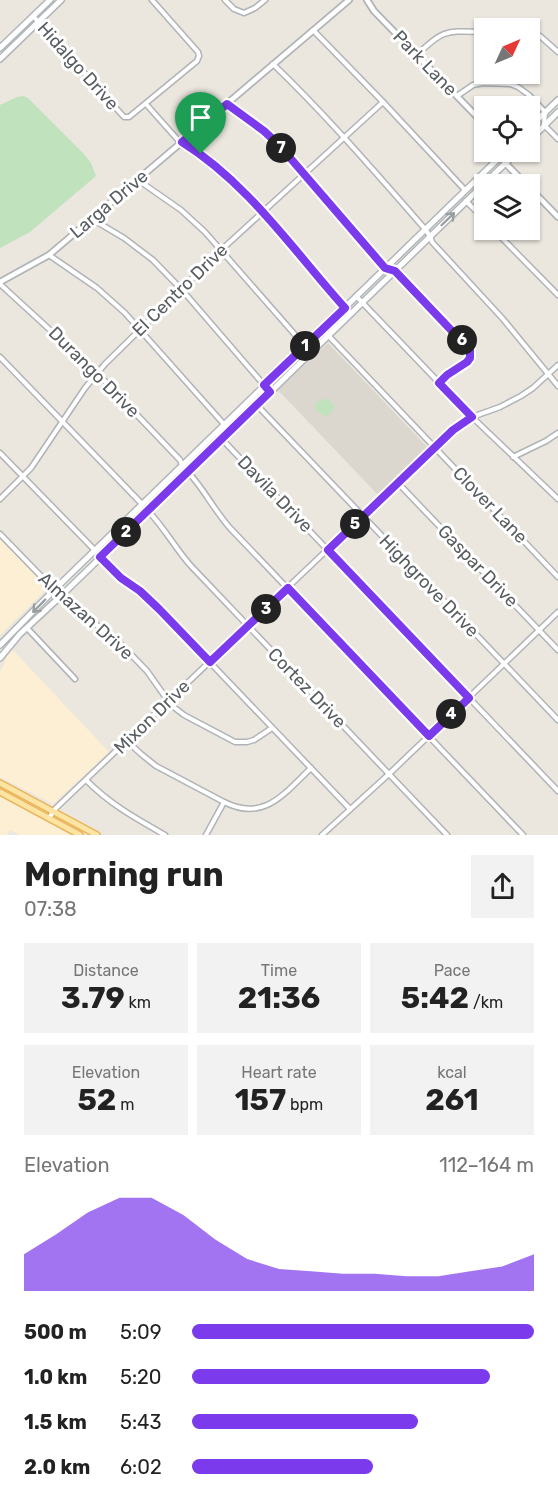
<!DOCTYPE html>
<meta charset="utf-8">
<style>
:root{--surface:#fff;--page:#f2f2f2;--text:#222;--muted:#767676;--accent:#7c3aed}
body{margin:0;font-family:Rubik,sans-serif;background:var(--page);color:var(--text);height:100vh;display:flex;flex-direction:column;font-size:22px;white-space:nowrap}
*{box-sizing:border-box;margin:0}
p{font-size:20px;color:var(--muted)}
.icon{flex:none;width:33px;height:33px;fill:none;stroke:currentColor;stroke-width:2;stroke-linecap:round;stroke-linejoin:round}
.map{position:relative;height:835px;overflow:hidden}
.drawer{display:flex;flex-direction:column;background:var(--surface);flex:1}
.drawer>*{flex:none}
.needle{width:39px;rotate:46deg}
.controls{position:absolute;left:474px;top:18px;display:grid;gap:12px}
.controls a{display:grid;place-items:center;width:66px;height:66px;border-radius:0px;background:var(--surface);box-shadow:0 2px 4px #0004;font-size:30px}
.pin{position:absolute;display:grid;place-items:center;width:51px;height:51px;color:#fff;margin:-62px -26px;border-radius:50% 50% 50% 0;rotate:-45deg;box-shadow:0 0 6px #0007}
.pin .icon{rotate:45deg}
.km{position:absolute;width:30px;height:30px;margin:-15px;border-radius:50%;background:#222;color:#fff;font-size:16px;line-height:30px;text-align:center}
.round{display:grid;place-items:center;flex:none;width:63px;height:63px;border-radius:0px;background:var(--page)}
.summary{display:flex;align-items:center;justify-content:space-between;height:102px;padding:0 24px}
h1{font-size:33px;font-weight:700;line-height:45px}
.stats{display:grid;grid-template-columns:repeat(3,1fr);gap:9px;height:102px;padding:6px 24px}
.stats div{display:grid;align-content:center;border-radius:0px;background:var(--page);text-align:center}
.stats b{font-size:30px;font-weight:700}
.stats small{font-size:16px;font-weight:400}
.stats p{font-size:16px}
.chart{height:168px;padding:12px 24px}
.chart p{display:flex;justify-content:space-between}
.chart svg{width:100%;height:108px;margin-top:6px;fill:var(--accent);opacity:.7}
ul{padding:0 24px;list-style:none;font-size:20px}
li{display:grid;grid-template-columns:96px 72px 1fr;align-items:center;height:45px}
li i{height:15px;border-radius:8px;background:var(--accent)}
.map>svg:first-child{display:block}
.commercial{fill:#fcefd3}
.education{fill:#dbd6ce}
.green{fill:#c0e2bc}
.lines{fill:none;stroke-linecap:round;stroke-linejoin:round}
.minor-casing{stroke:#b0b3b7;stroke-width:7}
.tertiary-casing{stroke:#b0b3b7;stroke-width:8}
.secondary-casing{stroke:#b1b6ba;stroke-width:8}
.primary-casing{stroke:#ebb458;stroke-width:8}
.minor{stroke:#fff;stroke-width:4}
.tertiary{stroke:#fff;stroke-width:4.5}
.secondary{stroke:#fff;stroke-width:5}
.primary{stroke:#fce5a4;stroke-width:5}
.oneway{stroke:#9b9ea0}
.route-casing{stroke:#fff;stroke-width:12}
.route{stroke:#7c3aed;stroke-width:8}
.labels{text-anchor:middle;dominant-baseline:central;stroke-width:6;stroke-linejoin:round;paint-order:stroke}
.street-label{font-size:18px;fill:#585d60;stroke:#fff}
</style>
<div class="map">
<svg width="558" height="835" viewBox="0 0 558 835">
<rect width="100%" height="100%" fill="#ebe7df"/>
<g class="commercial">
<polygon points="0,538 48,588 0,635"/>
<polygon points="11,648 109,752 53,804 0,777 0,672"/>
<polygon points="0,796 67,833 71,835 20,835 10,830 7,835 0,835"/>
</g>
<polygon class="education" points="328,343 429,449 379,496 278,390"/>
<g class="green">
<polygon points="23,96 28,98 84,154 91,163 96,176 30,232 0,248 0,105 17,97"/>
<polygon points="327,398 335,407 327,417 317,411 315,406 317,402"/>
</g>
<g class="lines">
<defs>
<g id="minor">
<polyline points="225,0 234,9 244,13 255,8 265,0"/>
<polyline points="33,16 124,117 129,117 197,61 199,56 198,52 152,0"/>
<polyline points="313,30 383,102 465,190"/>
<polyline points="530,33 540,36 558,52"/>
<path d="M 417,55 C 444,28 448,31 484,32"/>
<path d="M 273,64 C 327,116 376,173 425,229 L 430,236 L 432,242 L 503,319 L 558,386"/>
<polyline points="457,96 473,85 483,83 510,84 518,87 529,95 545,112 544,125 558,139"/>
<polyline points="146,104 178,140 201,154 233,180 351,314"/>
<polyline points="227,104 265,131 279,145 385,268 395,271 468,347 471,354 470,358 467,362 447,375 439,383"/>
<polyline points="138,180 181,210 205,232 311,353"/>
<polyline points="466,201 484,219"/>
<polyline points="92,219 124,238 153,260 183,291 270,392"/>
<polyline points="494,230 558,295"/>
<polyline points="49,255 97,288 125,313 230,431"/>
<polyline points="0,284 97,373 180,460 182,465"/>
<polyline points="356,296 472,417 558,499"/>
<polyline points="322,329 558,577"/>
<polyline points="0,357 142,504"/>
<polyline points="251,399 558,720"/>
<polyline points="216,433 558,791"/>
<polyline points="0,453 121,577 140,591 159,609 350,809"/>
<polyline points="513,457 546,441 558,433"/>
<path d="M 188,472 C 204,489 214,510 230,528 L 523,835"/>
<polyline points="398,483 558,650"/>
<polyline points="0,499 31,468 85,388 105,364 219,252 383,102"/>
<path d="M 148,511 C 165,528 176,550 192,567 L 447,835"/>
<polyline points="0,534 70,606 115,638 147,671 171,705 184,715 235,742 247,742 254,740 272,728"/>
<polyline points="27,628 75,679"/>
<path d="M 127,741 L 141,754 L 156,766 L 224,802 C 264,822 284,794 311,768"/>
<path d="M 86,780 C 111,805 135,818 165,835"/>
<polyline points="49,818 56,808 453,430 472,417 500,407 521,396 533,388 558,365"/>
<polyline points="206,835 224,802"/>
<polyline points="322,835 389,774 558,612"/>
</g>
<g id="tertiary">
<polyline points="367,0 374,11 484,124"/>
<polyline points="503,152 505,163 526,184"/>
<polyline points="530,188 558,217"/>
<polyline points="0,282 49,255 349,0"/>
</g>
<g id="secondary">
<polyline points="0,48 50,0"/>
<polyline points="0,59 61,0"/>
<polyline points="530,127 558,100"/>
<polyline points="530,140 558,112"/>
<polyline points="0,645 54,590 505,152"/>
<polyline points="0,658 20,634 63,594 517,152"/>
</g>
<g id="primary">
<polyline points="0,783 97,835"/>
<polyline points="0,792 80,835"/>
</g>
</defs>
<use href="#minor" class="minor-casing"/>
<use href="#tertiary" class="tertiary-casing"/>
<use href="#secondary" class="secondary-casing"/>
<use href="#primary" class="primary-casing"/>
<use href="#minor" class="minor"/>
<use href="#tertiary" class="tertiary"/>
<use href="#secondary" class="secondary"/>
<use href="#primary" class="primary"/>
</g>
<defs><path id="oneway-shaft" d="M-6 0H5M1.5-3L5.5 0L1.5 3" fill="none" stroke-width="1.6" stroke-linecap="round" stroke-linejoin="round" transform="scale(1.5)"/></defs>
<g class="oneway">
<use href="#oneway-shaft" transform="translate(448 219) rotate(-44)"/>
<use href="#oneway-shaft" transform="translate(39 606) rotate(134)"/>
</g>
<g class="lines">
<defs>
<path id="route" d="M 227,104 L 264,131 L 279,145 L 385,268 L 395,271 L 470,350 L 470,358 L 467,362 L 447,375 L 439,383 L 472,417 L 453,430 L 328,550 L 469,698 L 429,736 L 288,588 L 210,662 L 159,609 L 140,591 L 121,578 L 100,557 L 270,392 L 264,385 L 345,308 C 293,250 248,183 182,142 Z"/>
</defs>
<use href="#route" class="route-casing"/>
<use href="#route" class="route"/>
</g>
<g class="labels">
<g class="street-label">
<text transform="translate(425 63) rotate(46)">Park Lane</text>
<text transform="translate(78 66) rotate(48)">Hidalgo Drive</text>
<text transform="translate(109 204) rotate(-40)">Larga Drive</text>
<text transform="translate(180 290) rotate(-44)">El Centro Drive</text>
<text transform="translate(94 372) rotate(45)">Durango Drive</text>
<text transform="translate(275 494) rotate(46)">Davila Drive</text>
<text transform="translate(490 505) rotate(46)">Clover Lane</text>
<text transform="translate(478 566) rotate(46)">Gaspar Drive</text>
<text transform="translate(429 586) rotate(46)">Highgrove Drive</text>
<text transform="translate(86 616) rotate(42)">Almazan Drive</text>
<text transform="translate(307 688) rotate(46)">Cortez Drive</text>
<text transform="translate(152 717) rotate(-44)">Mixon Drive</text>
</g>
</g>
</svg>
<div class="controls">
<a><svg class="needle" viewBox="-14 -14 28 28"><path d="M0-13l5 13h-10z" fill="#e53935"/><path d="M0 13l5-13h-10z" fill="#767676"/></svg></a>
<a><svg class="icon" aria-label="locate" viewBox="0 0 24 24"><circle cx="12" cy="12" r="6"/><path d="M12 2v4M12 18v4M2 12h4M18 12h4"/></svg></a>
<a><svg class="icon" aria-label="layers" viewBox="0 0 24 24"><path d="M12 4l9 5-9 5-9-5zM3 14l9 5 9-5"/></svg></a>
</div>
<div class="pin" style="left:201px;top:154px;background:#1e9e55"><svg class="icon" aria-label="arrive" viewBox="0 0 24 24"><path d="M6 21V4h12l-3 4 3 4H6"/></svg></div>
<b class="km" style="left:305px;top:346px">1</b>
<b class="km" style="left:126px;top:532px">2</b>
<b class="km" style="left:266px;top:609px">3</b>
<b class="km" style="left:451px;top:714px">4</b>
<b class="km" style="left:355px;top:524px">5</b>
<b class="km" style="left:462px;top:340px">6</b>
<b class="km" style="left:281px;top:148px">7</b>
</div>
<section class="drawer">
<div class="summary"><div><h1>Morning run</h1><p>07:38</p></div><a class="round"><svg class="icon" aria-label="share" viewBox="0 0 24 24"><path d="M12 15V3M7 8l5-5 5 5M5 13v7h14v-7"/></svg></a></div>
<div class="stats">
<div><p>Distance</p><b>3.79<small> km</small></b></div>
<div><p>Time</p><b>21:36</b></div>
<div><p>Pace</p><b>5:42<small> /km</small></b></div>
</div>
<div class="stats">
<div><p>Elevation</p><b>52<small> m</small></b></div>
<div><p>Heart rate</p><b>157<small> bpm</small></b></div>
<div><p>kcal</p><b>261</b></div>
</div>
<div class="chart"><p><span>Elevation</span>112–164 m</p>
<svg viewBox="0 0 160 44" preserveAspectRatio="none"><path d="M0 44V29L10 21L20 12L30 6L40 6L50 13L60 23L70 31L80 35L90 36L100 37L110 37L120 38L130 38L140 36L150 34L160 29V44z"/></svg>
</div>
<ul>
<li><b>500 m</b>5:09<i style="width:100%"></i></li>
<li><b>1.0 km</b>5:20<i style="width:87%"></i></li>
<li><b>1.5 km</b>5:43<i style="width:66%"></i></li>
<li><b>2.0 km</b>6:02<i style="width:53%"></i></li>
</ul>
</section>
